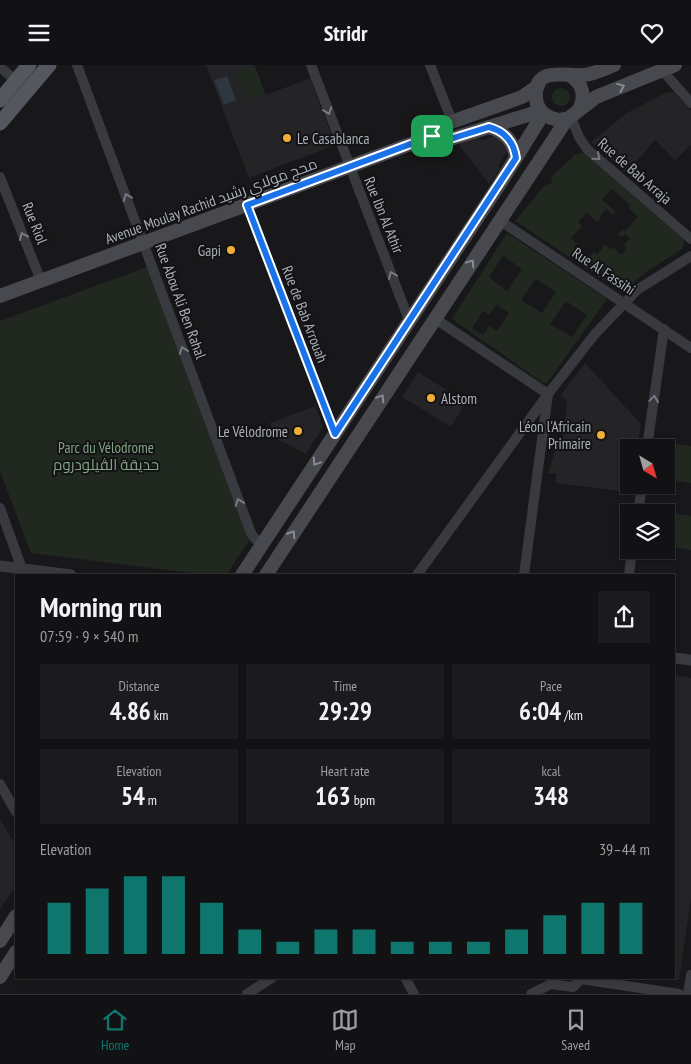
<!DOCTYPE html>
<meta charset="utf-8">
<style>
:root{--surface:#121214;--page:#1b1b1d;--text:#f1f3f6;--muted:#9c9ea0;--line:#313234;--accent:#0f766e}
body{margin:0;font-family:"PT Sans Narrow",Cairo,sans-serif;background:var(--page);color:var(--text);height:100vh;display:flex;flex-direction:column;font-size:19px;white-space:nowrap}
*{box-sizing:border-box;margin:0}
p{font-size:16px;color:var(--muted)}
.icon{flex:none;width:28px;height:28px;fill:none;stroke:currentColor;stroke-width:2;stroke-linecap:round;stroke-linejoin:round}
.map{position:relative;flex:1;overflow:hidden}
.details{position:absolute;left:15px;top:509px;width:660px;height:405px;display:flex;flex-direction:column;background:var(--surface);border-radius:0px;box-shadow:0 1px 4px #0004,0 0 0 1px var(--line)}
.details>*{flex:none}
.needle{width:32px;rotate:143deg}
.fabs{position:absolute;left:620px;top:374px;display:grid;gap:10px}
.fabs a{display:grid;place-items:center;width:55px;height:55px;border-radius:0px;background:var(--surface);box-shadow:0 1px 4px #0004,0 0 0 1px var(--line);font-size:25px}
.pin{position:absolute;display:grid;place-items:center;width:42px;height:42px;color:#fff;margin:-21px;border-radius:10px;box-shadow:0 2px 8px #0006}
.round{display:grid;place-items:center;flex:none;width:52px;height:52px;border-radius:0px;background:var(--page)}
.head{display:flex;align-items:center;justify-content:space-between;height:85px;padding:0 25px}
h1{font-size:28px;font-weight:600;line-height:38px}
.figures{display:grid;grid-template-columns:repeat(3,1fr);gap:8px;height:85px;padding:5px 25px}
.figures div{display:grid;align-content:center;border-radius:0px;background:var(--page);text-align:center}
.figures b{font-size:25px;font-weight:600}
.figures small{font-size:14px;font-weight:400}
.figures p{font-size:14px}
.chart{height:140px;padding:10px 25px}
.chart p{display:flex;justify-content:space-between}
.chart svg{width:100%;height:90px;margin-top:5px;stroke:var(--accent);stroke-width:6}
header{display:flex;justify-content:space-between;align-items:center;height:65px;padding:0 25px;background:var(--surface);font-size:22px;font-weight:600}
.tab-bar{display:flex;justify-content:space-around;align-items:center;height:70px;border-top:1px solid var(--line);background:var(--surface);font-size:14px;color:var(--muted)}
.tab-bar a{display:grid;justify-items:center;gap:2px}
.tab-bar .on{color:var(--accent)}
.map>svg:first-child{display:block}
.built{fill:#242427}
.green{fill:#202820;fill-rule:evenodd}
.water{fill:#2d373e}
.lines{fill:none;stroke-linecap:round;stroke-linejoin:round}
.minor{stroke:#393a3f;stroke-width:10}
.tertiary{stroke:#393a3f;stroke-width:11}
.secondary{stroke:#47494f;stroke-width:14}
.primary{stroke:#55575e;stroke-width:15}
.oneway{stroke:#878b94}
.oneway2{stroke:#777a82}
.route-casing{stroke:#fff;stroke-width:10}
.route{stroke:#1a73e8;stroke-width:6}
.poi-dot{fill:#f2af38;stroke:#131315;stroke-width:2}
.labels{text-anchor:middle;dominant-baseline:central;stroke-width:4;stroke-linejoin:round;paint-order:stroke}
.poi-label{font-size:15px;fill:#aaafb9;stroke:#131315;text-anchor:end}
.street-label{font-size:15px;fill:#aaafb9;stroke:#131315}
.park-label{font-size:15px;fill:#81a482;stroke:#131315}
</style>
<header><svg class="icon" aria-label="menu" viewBox="0 0 24 24"><path d="M4 6h16M4 12h16M4 18h16"/></svg>Stridr<svg class="icon" aria-label="heart" viewBox="0 0 24 24"><path d="M12 20l-8-8c-3-5 5-10 8-4 3-6 11-1 8 4z"/></svg></header>
<div class="map">
<svg width="691" height="929" viewBox="0 0 691 929">
<rect width="100%" height="100%" fill="#18181a"/>
<g class="built">
<polygon points="206,0 254,0 266,30 310,13 335,80 249,113"/>
<polygon points="674,27 691,46 691,80 675,95 655,75 626,108 591,77 627,48 665,28"/>
<polygon points="497,70 509,83 498,100 500,104 489,119 458,78 477,73 483,75"/>
<polygon points="585,298 641,359 637,382 629,382 629,427 555,418 556,408 548,408 557,380 562,381 567,337 561,330"/>
<polygon points="418,307 466,337 451,362 402,332"/>
<polygon points="315,341 323,362 306,389 277,374 270,358"/>
<polygon points="674,610 691,613 691,833 679,915 662,913 674,912"/>
<polygon points="0,754 16,781 16,821 0,844"/>
</g>
<g class="green">
<polygon points="255,1 265,28 246,35 236,8"/>
<circle cx="561" cy="32" r="9"/>
<path d="M 584,88 L 684,175 L 682,184 L 648,206 L 622,227 L 515,156 L 545,120 L 552,118 L 551,112 L 576,89 ZM 612,124 L 630,140 L 628,143 L 638,152 L 625,166 L 623,164 L 618,169 L 622,172 L 625,169 L 630,173 L 624,180 L 627,184 L 621,190 L 613,182 L 610,184 L 605,180 L 597,189 L 594,187 L 587,194 L 574,182 L 577,179 L 571,173 L 582,161 L 578,157 L 587,148 L 597,157 L 601,154 L 599,152 L 606,144 L 613,150 L 616,147 L 602,135 Z"/>
<path d="M 507,168 L 607,234 L 547,318 L 543,318 L 452,254 ZM 503,191 L 522,204 L 507,226 L 489,212 ZM 536,214 L 556,227 L 542,248 L 521,235 ZM 566,236 L 587,250 L 572,272 L 550,259 ZM 496,240 L 509,248 L 497,266 L 489,261 L 483,270 L 472,263 L 483,246 L 489,250 Z"/>
<polygon points="147,202 249,476 226,510 207,510 31,488 0,406 0,256"/>
<polygon points="657,376 691,381 691,418 666,414 666,382 656,382"/>
<polygon points="647,444 691,451 691,485 666,481 666,448 647,447"/>
</g>
<polygon class="water" points="227,11 236,35 224,40 214,15"/>
<g class="lines">
<g class="minor">
<polyline points="77,0 251,468 255,474 263,477"/>
<polyline points="311,0 409,255"/>
<polyline points="430,0 452,56"/>
<polyline points="0,2 16,16"/>
<polyline points="662,5 691,38"/>
<polyline points="571,52 579,72 587,84 691,174"/>
<polyline points="0,112 41,216"/>
<polyline points="247,140 335,369"/>
<polyline points="499,155 691,283"/>
<polyline points="434,253 548,329 524,510"/>
<polyline points="647,382 664,264"/>
<polyline points="0,443 22,504"/>
<polyline points="638,448 642,420"/>
<polyline points="417,510 548,329 595,269 637,225 691,191"/>
<polyline points="629,510 632,485"/>
<polyline points="0,719 16,747"/>
<polyline points="405,912 414,929"/>
<polyline points="573,922 581,914 679,929"/>
<polyline points="247,929 273,912"/>
<polyline points="531,929 551,919 573,922"/>
<polyline points="688,929 691,910"/>
</g>
<g class="tertiary">
<polyline points="0,501 71,510"/>
<polyline points="674,593 691,595"/>
</g>
<g class="secondary">
<path d="M 614,0 C 604,4 594,9 584,10 C 567,12 534,0 536,32 C 536,42 542,49 551,53 L 559,55 L 569,53 L 596,32 L 675,0"/>
<path d="M 569,10 C 583,18 586,31 579,45"/>
<path d="M 489,62 C 504,66 514,77 516,93"/>
<polyline points="432,71 447,75 541,46"/>
<polyline points="0,231 432,71 440,61 522,32 538,21"/>
<polyline points="242,510 501,117 543,49"/>
<polyline points="266,510 567,54"/>
<polyline points="0,876 16,851"/>
<polyline points="0,912 16,887"/>
</g>
<g class="primary">
<polyline points="0,35 29,0"/>
<polyline points="0,58 49,0"/>
</g>
</g>
<defs><path id="oneway-chevron" d="M-2-3.5L2.5 0L-2 3.5" fill="none" stroke-width="1.6" stroke-linecap="round" stroke-linejoin="round" transform="scale(1.25)"/></defs>
<g class="oneway">
<use href="#oneway-chevron" transform="translate(621 22) rotate(-22)"/>
<use href="#oneway-chevron" transform="translate(471 198) rotate(-56)"/>
<use href="#oneway-chevron" transform="translate(381 333) rotate(-57)"/>
<use href="#oneway-chevron" transform="translate(316 397) rotate(124)"/>
<use href="#oneway-chevron" transform="translate(292 469) rotate(-57)"/>
</g>
<g class="oneway2">
<use href="#oneway-chevron" transform="translate(328 46) rotate(70)"/>
<use href="#oneway-chevron" transform="translate(597 92) rotate(41)"/>
<use href="#oneway-chevron" transform="translate(127 132) rotate(-111)"/>
<use href="#oneway-chevron" transform="translate(23 171) rotate(-112)"/>
<use href="#oneway-chevron" transform="translate(392 210) rotate(-112)"/>
<use href="#oneway-chevron" transform="translate(183 285) rotate(-110)"/>
<use href="#oneway-chevron" transform="translate(654 334) rotate(-82)"/>
<use href="#oneway-chevron" transform="translate(239 437) rotate(-110)"/>
</g>
<g class="lines">
<defs>
<path id="route" d="M 489,62 C 504,66 514,77 516,93 L 335,369 L 247,140 L 432,71 L 447,75 Z"/>
</defs>
<use href="#route" class="route-casing"/>
<use href="#route" class="route"/>
</g>
<g class="poi-dot">
<circle cx="287" cy="73" r="5"/>
<circle cx="231" cy="185" r="5"/>
<circle cx="431" cy="333" r="5"/>
<circle cx="298" cy="366" r="5"/>
<circle cx="601" cy="370" r="5"/>
</g>
<g class="labels">
<g class="poi-label">
<text x="297" y="73" text-anchor="start">Le Casablanca</text>
<text x="221" y="185">Gapi</text>
<text x="441" y="333" text-anchor="start">Alstom</text>
<text x="591" y="361">Léon l'Africain<tspan x="591" dy="17">Primaire</tspan></text>
<text x="288" y="366">Le Vélodrome</text>
</g>
<g class="street-label">
<text transform="translate(635 106) rotate(41)">Rue de Bab Arraja</text>
<text transform="translate(211 136) rotate(-20)">Avenue Moulay Rachid محج مولاي رشيد</text>
<text transform="translate(384 150) rotate(68)">Rue Ibn Al Athir</text>
<text transform="translate(35 158) rotate(68)">Rue Riol</text>
<text transform="translate(604 206) rotate(34)">Rue Al Fassihi</text>
<text transform="translate(181 236) rotate(70)">Rue Abou Ali Ben Rahal</text>
<text transform="translate(305 249) rotate(69)">Rue de Bab Arrouah</text>
</g>
<g class="park-label">
<text x="106" y="382">Parc du Vélodrome<tspan x="106" dy="17">حديقة الڤيلودروم</tspan></text>
</g>
</g>
</svg>
<div class="fabs">
<a><svg class="needle" viewBox="-14 -14 28 28"><path d="M0-13l5 13h-10z" fill="#e53935"/><path d="M0 13l5-13h-10z" fill="#9c9ea0"/></svg></a>
<a><svg class="icon" aria-label="layers" viewBox="0 0 24 24"><path d="M12 4l9 5-9 5-9-5zM3 14l9 5 9-5"/></svg></a>
</div>
<div class="pin" style="left:432px;top:71px;background:#1e9e55"><svg class="icon" aria-label="arrive" viewBox="0 0 24 24"><path d="M6 21V4h12l-3 4 3 4H6"/></svg></div>
<section class="details">
<div class="head"><div><h1>Morning run</h1><p>07:59 · 9 × 540 m</p></div><a class="round"><svg class="icon" aria-label="share" viewBox="0 0 24 24"><path d="M12 15V3M7 8l5-5 5 5M5 13v7h14v-7"/></svg></a></div>
<div class="figures">
<div><p>Distance</p><b>4.86<small> km</small></b></div>
<div><p>Time</p><b>29:29</b></div>
<div><p>Pace</p><b>6:04<small> /km</small></b></div>
</div>
<div class="figures">
<div><p>Elevation</p><b>54<small> m</small></b></div>
<div><p>Heart rate</p><b>163<small> bpm</small></b></div>
<div><p>kcal</p><b>348</b></div>
</div>
<div class="chart"><p><span>Elevation</span>39–44 m</p>
<svg viewBox="0 0 160 44" preserveAspectRatio="none"><path d="M5 44V19M15 44V12M25 44V6M35 44V6M45 44V19M55 44V32M65 44V38M75 44V32M85 44V32M95 44V38M105 44V38M115 44V38M125 44V32M135 44V25M145 44V19M155 44V19"/></svg>
</div>
</section>
</div>
<nav class="tab-bar">
<a class="on"><svg class="icon" aria-label="home" viewBox="0 0 24 24"><path d="M3 11l9-7 9 7M6 9v11h12V9"/></svg>Home</a>
<a><svg class="icon" aria-label="map" viewBox="0 0 24 24"><path d="M3 6l6-2 6 2 6-2v14l-6 2-6-2-6 2zM9 4v14M15 6v14"/></svg>Map</a>
<a><svg class="icon" aria-label="saved" viewBox="0 0 24 24"><path d="M7 4h10v16l-5-4-5 4z"/></svg>Saved</a>
</nav>
